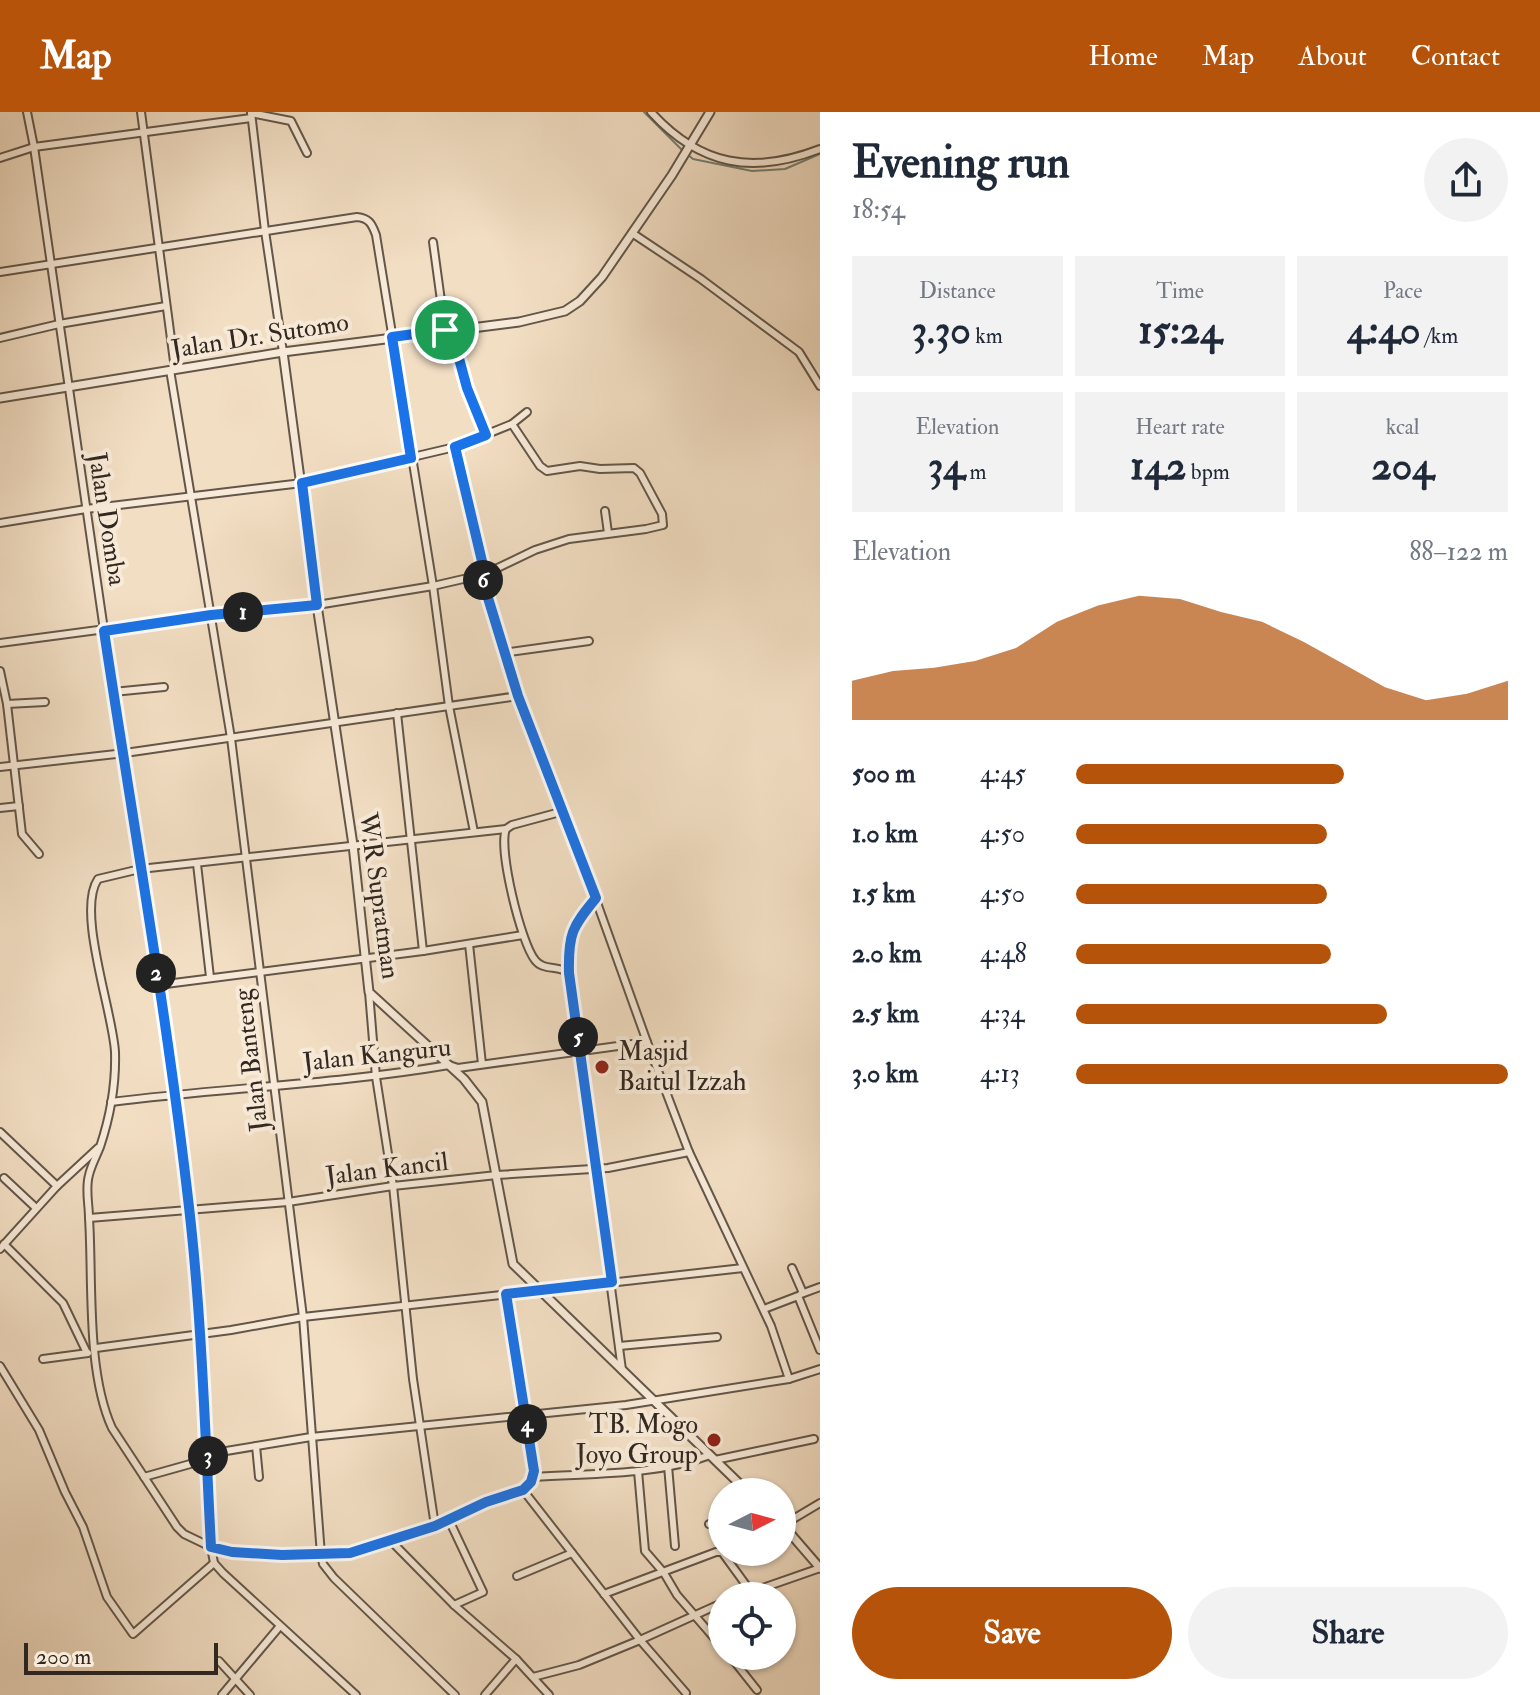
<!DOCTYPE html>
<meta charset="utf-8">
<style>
:root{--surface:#fff;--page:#f2f2f3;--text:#1f2937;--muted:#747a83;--accent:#b45309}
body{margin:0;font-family:"IM FELL Double Pica",serif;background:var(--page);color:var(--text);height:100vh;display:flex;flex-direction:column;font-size:30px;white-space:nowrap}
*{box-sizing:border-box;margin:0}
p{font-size:26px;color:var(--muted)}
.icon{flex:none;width:44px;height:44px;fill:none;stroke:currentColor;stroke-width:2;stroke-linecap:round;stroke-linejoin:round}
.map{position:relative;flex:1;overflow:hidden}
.drawer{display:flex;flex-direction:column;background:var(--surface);width:720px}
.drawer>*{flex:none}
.needle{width:52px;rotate:84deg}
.controls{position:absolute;left:708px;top:1366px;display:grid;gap:16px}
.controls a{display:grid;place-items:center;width:88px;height:88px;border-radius:50%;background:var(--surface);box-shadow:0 2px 6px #0004;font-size:40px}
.scale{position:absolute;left:24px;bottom:20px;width:194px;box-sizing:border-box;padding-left:8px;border:4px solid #332820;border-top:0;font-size:22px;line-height:28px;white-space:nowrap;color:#332820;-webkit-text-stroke:6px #f7ead8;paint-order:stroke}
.pin{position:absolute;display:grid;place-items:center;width:68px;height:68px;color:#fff;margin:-34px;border:4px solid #fff;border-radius:50%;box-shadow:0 2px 8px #0007}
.km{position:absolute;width:40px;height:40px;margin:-20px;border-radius:50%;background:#222;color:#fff;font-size:22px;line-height:40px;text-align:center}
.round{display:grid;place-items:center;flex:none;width:84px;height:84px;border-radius:42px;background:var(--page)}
.headline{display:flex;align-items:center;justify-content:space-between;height:136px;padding:0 32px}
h1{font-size:44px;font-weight:800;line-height:60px}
.figures{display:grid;grid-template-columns:repeat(3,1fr);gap:12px;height:136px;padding:8px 32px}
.figures div{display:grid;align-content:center;border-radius:0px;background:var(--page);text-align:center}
.figures b{font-size:40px;font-weight:800}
.figures small{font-size:22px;font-weight:400}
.figures p{font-size:22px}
.chart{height:224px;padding:16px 32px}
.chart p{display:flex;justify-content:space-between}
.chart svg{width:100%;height:144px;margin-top:8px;fill:var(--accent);opacity:.7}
.cta{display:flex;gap:16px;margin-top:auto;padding:16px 32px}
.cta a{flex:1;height:92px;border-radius:48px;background:var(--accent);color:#fff;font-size:32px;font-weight:800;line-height:92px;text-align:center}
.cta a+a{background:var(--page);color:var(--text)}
ul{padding:0 32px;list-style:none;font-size:26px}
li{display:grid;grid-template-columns:128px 96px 1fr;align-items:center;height:60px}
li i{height:20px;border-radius:10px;background:var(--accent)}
header{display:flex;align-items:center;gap:48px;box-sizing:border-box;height:112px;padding:0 40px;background:var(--accent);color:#fff}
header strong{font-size:38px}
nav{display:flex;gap:44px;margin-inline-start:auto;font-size:28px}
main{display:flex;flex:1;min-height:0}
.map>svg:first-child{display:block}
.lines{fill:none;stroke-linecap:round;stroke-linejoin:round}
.stream{stroke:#718176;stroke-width:2}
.minor-casing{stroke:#635649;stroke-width:10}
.tertiary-casing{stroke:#635649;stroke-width:11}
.minor{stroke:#f7ead8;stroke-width:6}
.tertiary{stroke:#f7ead8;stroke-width:7}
.route-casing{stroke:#fff;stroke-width:16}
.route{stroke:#1a73e8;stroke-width:10}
.poi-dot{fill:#8f2418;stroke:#f7ead8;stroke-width:3}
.labels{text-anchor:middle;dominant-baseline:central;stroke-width:8;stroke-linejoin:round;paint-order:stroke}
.street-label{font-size:26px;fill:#332820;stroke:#f7ead8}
.poi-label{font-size:26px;fill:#332820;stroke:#f7ead8;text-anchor:start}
</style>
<header>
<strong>Map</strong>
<nav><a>Home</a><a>Map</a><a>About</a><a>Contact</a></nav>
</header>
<main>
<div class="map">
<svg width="820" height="1583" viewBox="0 0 820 1583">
<rect width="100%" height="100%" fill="#f2dec3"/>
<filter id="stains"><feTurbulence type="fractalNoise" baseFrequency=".0025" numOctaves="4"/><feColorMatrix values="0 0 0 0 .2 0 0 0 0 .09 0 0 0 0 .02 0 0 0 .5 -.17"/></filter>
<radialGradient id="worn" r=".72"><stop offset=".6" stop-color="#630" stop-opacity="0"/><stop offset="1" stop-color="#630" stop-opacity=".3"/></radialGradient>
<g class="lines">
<g class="stream">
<polyline points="644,0 682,38"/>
<polyline points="687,42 693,47 752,59 785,57 820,42"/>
</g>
<defs>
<g id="minor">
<polyline points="27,0 34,35 113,580 125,641 190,1098 208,1342 211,1435 232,1440 282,1443 339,1443 435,1414 486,1390 523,1378"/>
<polyline points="141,0 175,257"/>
<polyline points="251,0 265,119 283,240"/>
<path d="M 651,0 C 700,54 753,63 820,37"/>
<polyline points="251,1 291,9 307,41"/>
<polyline points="0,46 34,35 251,6"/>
<polyline points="632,121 701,167 799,240 820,274"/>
<polyline points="433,130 445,218"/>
<path d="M 0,160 L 357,105 C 369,106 372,112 376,123 L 433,474 L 449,594 L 474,720"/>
<polyline points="451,217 467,276 486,323"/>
<polyline points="0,226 59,212 166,194"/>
<polyline points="170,258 231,626 303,1205 321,1443 323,1452 334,1466 455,1583"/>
<polyline points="455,335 485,462"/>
<polyline points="605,399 608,421"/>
<polyline points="0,411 86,397 302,371 455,335 512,312 527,300"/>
<polyline points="481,463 518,584 564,699 647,930 689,1040 771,1214 789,1267"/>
<polyline points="0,531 211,503 317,493 433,474 485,462 535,438 569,427 646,417 663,413 662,402 640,361 634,356 600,357 580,354 547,359 540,354 512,312"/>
<polyline points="503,541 589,529"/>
<polyline points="0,559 7,592 22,722 39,742"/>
<polyline points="113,580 164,575"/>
<polyline points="7,592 45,590"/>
<polyline points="397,601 423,839"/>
<polyline points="0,655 125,641 518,584"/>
<polyline points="0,696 19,694"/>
<path d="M 506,717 C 498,737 521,831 535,848 C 543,859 558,853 569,861"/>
<polyline points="197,752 210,865"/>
<path d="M 596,786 C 572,815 568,822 569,861 L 622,1258"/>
<polyline points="469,832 482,952"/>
<polyline points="158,873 423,839 523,823"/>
<polyline points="369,880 376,965 393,1074 413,1267 435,1414"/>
<path d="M 111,990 C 223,976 337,972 449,953 L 458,956 L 647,930"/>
<polyline points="0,1020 57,1074"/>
<polyline points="4,1066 36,1096"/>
<polyline points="89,1106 288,1090 393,1074 497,1063 608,1056 689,1040"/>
<polyline points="4,1132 63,1191 87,1241"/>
<polyline points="0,1137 57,1074 98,1036"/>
<polyline points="792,1156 803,1181"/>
<polyline points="506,1182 534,1359 531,1370 523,1378 640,1528 722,1491"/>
<polyline points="801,1182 820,1175"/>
<polyline points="764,1197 798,1184 820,1238"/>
<polyline points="619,1234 717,1225"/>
<polyline points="96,1236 231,1218 303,1205 743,1156"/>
<polyline points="43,1247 88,1241"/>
<polyline points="0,1254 39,1318 65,1380 83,1415 107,1485 133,1522 214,1451"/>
<polyline points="256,1334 259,1365"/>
<polyline points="208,1342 311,1325 626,1293 789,1267 820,1257"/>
<polyline points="715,1348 814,1327"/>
<polyline points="668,1354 675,1434"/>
<polyline points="638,1359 645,1439 664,1461 677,1483 722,1535"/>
<polyline points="144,1365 208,1347"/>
<path d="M 534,1365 C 592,1361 655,1364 710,1343"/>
<polyline points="449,1408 483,1480 454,1493"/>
<polyline points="709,1412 722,1408"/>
<polyline points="783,1413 820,1391"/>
<polyline points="390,1428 454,1493 516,1547 549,1583"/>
<polyline points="722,1440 754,1484"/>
<polyline points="517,1464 572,1441"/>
<polyline points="604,1482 716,1440 722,1440"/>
<polyline points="740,1484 820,1456"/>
<polyline points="782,1514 788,1520"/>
<polyline points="730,1544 757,1578"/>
<polyline points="219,1549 250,1583"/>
<polyline points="533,1565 579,1553 640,1528 686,1581"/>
<polyline points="222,1583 280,1514"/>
<path d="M 356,1583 L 223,1461 L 214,1451 L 211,1435 L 184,1422 L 177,1415 L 112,1316 C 86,1259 93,1168 89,1106 C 89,1092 85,1077 89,1063 C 91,1054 96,1045 100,1035 C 110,1005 116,972 115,940 C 113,900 76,799 98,767 L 140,757 L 506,717 L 512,713 L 564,699"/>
<polyline points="485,1583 516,1547"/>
</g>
<g id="tertiary">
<polyline points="283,240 317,493 353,733 369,880 464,967 482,990 513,1152 748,1380"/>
<polyline points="0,286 283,240 519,210 565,199 580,189 602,165 672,63 710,0"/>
<polyline points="782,1412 820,1456"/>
</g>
</defs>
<use href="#minor" class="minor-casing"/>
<use href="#tertiary" class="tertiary-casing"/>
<use href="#minor" class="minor"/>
<use href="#tertiary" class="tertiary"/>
</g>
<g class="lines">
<defs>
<path id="route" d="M 451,217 L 467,276 L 486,323 L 455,335 L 485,462 L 481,463 L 518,584 L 596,786 C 572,815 568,822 569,861 L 612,1170 L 506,1182 L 534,1359 L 531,1370 L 523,1378 L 486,1390 L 435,1414 L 350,1441 L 282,1443 L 232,1440 L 211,1435 C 205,1322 202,1208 189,1095 C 167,902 133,711 104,519 L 211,503 L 317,493 L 302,371 L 411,346 L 392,225 Z"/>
</defs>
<use href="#route" class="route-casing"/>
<use href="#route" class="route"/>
</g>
<g class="poi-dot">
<circle cx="602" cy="955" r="8"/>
<circle cx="714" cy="1328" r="8"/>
</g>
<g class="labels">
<g class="street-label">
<text transform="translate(260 224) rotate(-9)">Jalan Dr. Sutomo</text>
<text transform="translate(107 407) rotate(81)">Jalan Domba</text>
<text transform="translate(379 784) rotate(82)">W.R Supratman</text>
<text transform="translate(377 943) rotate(-6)">Jalan Kanguru</text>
<text transform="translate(251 948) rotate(-97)">Jalan Banteng</text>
<text transform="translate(387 1057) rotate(-7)">Jalan Kancil</text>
</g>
<g class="poi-label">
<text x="618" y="940">Masjid<tspan x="618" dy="30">Baitul Izzah</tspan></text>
<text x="698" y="1313" text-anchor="end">TB. Mogo<tspan x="698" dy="30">Joyo Group</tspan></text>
</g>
</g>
<rect width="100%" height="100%" filter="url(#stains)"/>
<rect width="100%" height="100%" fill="url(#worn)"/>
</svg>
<div class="controls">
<a><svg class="needle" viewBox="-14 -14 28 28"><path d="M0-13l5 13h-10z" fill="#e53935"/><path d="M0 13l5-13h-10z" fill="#747a83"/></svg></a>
<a><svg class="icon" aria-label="locate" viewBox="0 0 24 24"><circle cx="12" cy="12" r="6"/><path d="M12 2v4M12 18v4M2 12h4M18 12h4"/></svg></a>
</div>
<div class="scale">200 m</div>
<div class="pin" style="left:445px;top:218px;background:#1e9e55"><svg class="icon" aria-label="arrive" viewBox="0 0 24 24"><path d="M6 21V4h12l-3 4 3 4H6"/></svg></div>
<b class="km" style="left:243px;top:500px">1</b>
<b class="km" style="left:156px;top:861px">2</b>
<b class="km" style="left:208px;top:1344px">3</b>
<b class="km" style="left:527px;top:1312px">4</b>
<b class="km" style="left:578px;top:925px">5</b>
<b class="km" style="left:483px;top:468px">6</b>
</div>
<section class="drawer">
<div class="headline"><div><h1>Evening run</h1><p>18:54</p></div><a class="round"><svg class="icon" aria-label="share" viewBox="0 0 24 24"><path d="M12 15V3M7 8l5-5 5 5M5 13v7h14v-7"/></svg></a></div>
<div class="figures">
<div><p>Distance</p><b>3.30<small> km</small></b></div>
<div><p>Time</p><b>15:24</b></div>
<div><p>Pace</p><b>4:40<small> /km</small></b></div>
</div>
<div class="figures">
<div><p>Elevation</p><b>34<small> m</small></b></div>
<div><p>Heart rate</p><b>142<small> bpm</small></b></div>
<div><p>kcal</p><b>204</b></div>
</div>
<div class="chart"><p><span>Elevation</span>88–122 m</p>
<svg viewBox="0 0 160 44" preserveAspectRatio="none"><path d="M0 44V32L10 29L20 28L30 26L40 22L50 14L60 9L70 6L80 7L90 11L100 14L110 20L120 27L130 34L140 38L150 36L160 32V44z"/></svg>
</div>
<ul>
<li><b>500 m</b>4:45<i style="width:62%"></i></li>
<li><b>1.0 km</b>4:50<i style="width:58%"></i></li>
<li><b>1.5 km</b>4:50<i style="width:58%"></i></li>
<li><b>2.0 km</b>4:48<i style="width:59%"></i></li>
<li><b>2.5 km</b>4:34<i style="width:72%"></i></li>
<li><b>3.0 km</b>4:13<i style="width:100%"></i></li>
</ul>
<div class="cta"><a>Save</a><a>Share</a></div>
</section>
</main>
